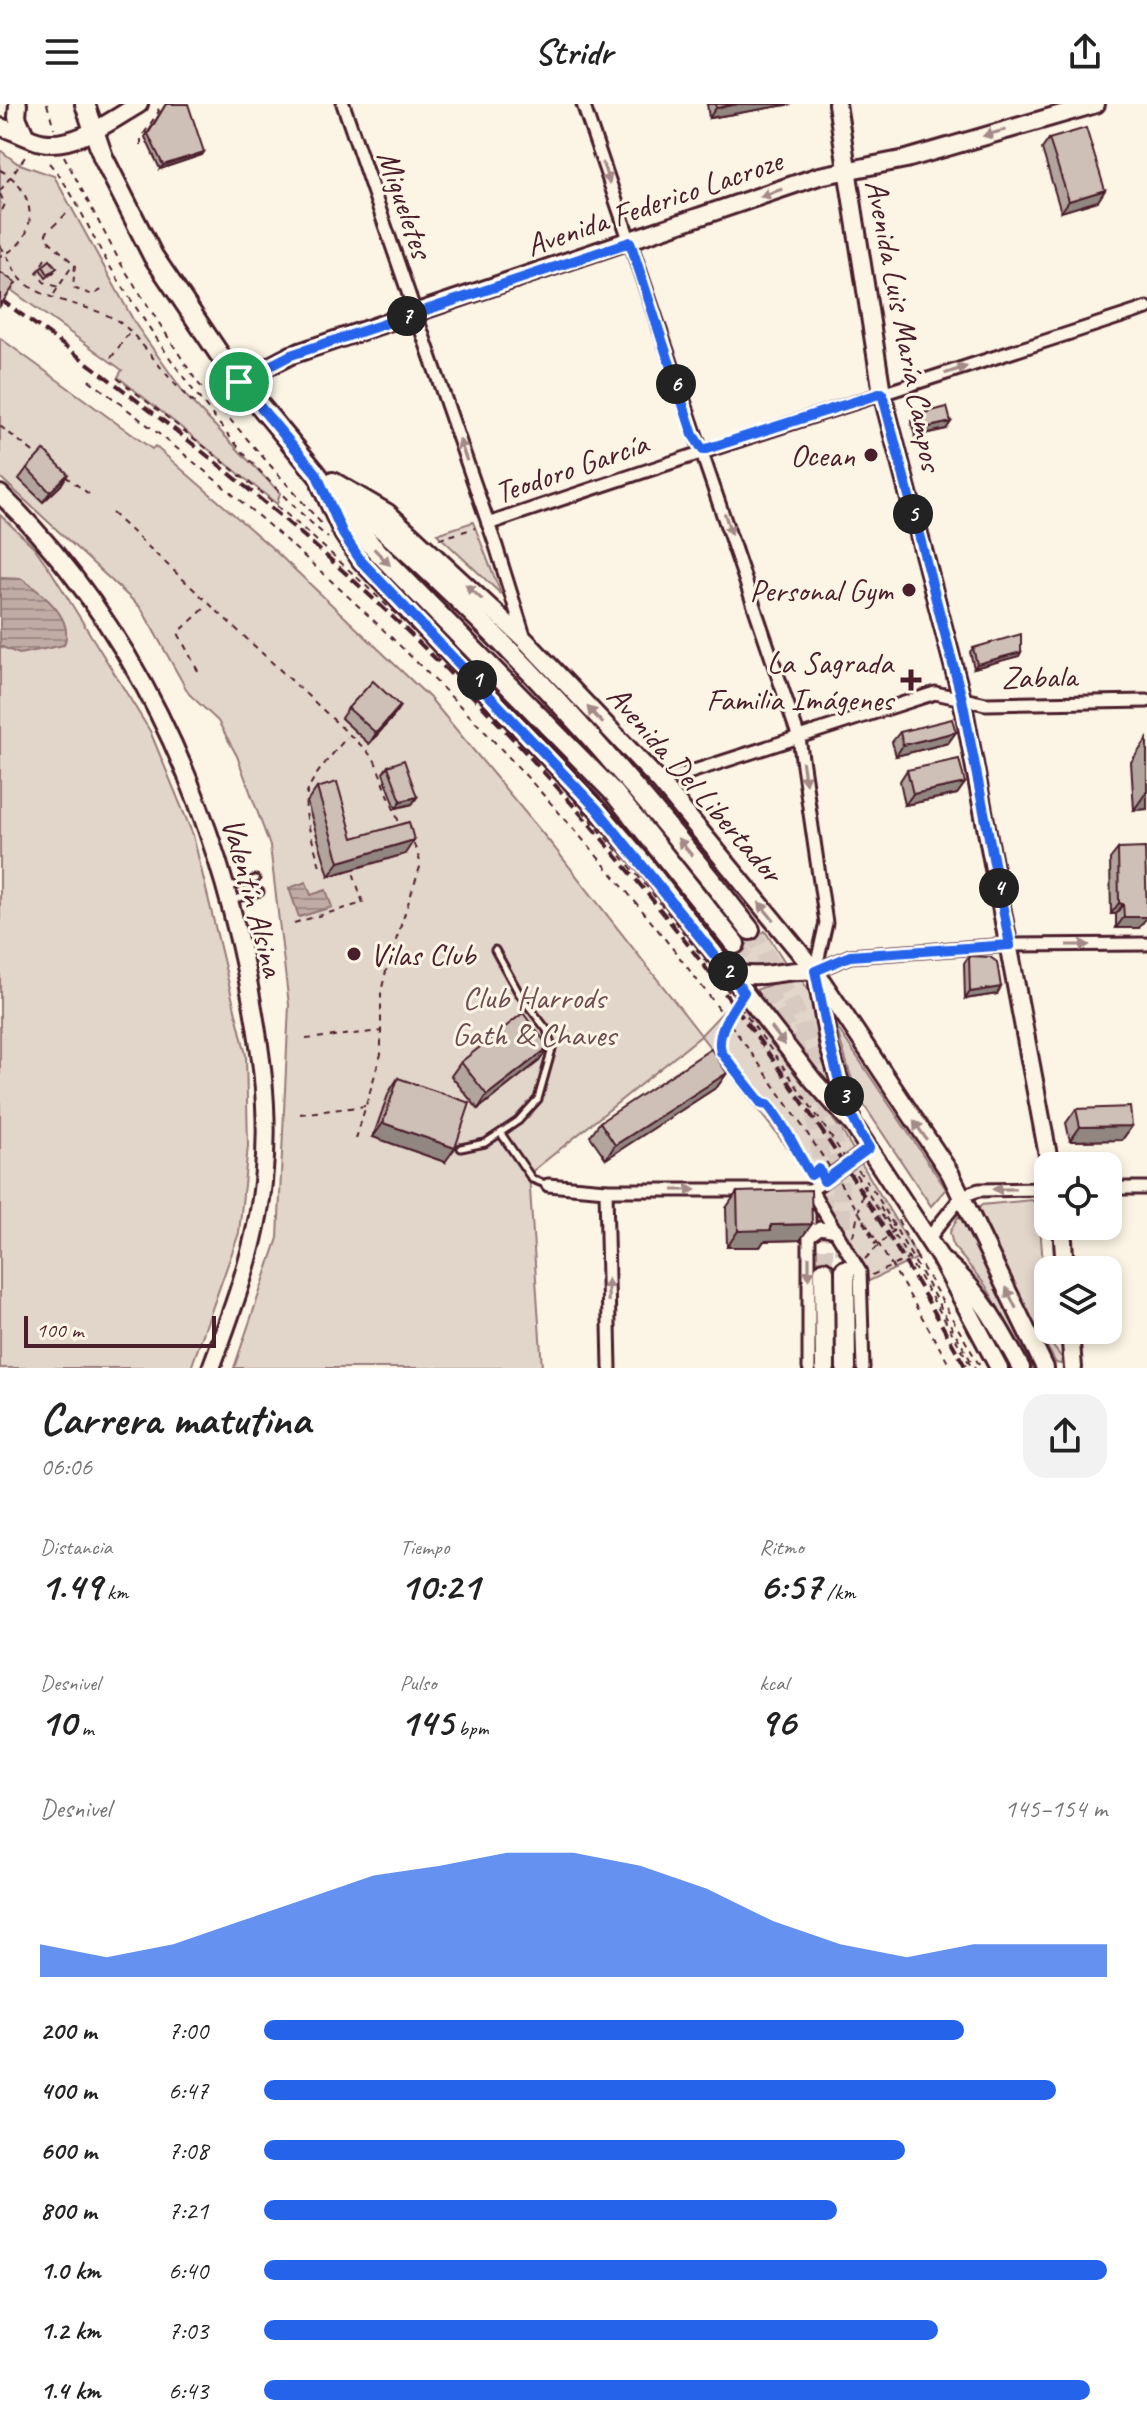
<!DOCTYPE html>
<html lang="es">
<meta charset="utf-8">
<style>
:root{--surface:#fff;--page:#f2f2f2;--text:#222;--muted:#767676;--accent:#2563eb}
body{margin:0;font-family:Caveat,sans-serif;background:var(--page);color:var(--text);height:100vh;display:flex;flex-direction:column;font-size:30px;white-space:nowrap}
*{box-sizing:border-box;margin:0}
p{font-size:26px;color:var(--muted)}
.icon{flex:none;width:44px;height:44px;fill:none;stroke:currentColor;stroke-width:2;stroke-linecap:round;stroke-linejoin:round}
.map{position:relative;height:1264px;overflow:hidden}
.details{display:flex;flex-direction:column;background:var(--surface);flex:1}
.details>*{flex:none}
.tools{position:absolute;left:1034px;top:1048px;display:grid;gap:16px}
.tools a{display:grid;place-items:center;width:88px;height:88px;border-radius:16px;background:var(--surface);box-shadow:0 4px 12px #0003;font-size:40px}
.scale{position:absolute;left:24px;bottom:20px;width:192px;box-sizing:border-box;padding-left:8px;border:4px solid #4a1f2b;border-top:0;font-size:22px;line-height:28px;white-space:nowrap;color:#4a1f2b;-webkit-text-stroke:6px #fcf5e5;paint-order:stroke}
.pin{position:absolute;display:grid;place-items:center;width:68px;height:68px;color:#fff;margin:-34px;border:4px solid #fff;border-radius:50%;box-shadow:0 2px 8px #0007}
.km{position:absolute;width:40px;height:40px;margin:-20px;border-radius:50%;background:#222;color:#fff;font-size:22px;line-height:40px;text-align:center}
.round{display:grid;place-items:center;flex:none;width:84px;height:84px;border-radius:24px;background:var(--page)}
.headline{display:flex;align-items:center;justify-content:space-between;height:136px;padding:0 40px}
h1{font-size:44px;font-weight:700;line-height:60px}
.stats{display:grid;grid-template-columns:repeat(3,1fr);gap:12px;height:136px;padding:8px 40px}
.stats div{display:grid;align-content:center}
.stats b{font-size:40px;font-weight:700}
.stats small{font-size:22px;font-weight:400}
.stats p{font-size:22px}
.chart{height:224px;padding:16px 40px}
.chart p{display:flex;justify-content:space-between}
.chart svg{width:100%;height:144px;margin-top:8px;fill:var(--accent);opacity:.7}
ul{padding:0 40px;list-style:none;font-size:26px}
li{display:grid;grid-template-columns:128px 96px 1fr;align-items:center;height:60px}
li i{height:20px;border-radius:10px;background:var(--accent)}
header{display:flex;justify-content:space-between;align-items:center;height:104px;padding:0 40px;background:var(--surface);font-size:36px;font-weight:700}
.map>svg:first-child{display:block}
.green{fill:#e2d5ca;stroke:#967a7a;stroke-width:2}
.water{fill:url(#water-rules);stroke:#917474;stroke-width:2}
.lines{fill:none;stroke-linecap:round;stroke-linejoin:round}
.primary-tunnel{stroke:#d8cac0;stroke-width:18;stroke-dasharray:18 9;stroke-linecap:butt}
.lane-casing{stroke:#4a1f2b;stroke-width:11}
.street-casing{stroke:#4a1f2b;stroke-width:17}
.secondary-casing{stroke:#4a1f2b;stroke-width:22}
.primary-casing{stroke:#4a1f2b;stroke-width:24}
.path{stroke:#4a1f2b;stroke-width:2;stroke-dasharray:6 6;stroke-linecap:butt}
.lane{stroke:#fcf5e5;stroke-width:5}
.street{stroke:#fcf5e5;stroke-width:11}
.secondary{stroke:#fcf5e5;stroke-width:16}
.primary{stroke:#fcf5e5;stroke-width:18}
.rail{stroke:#4a1f2b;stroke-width:4;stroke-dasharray:12 6;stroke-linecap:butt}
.path-bridge{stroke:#4a1f2b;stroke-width:2;stroke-dasharray:6 6;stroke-linecap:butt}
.wall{fill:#b2a59d;stroke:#4a1f2b;stroke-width:2}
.shaded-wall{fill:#918680;stroke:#4a1f2b;stroke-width:2}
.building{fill:#cfc0b7;stroke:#4a1f2b;stroke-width:2}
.oneway{fill:#a38a88}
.route-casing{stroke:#fff;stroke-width:16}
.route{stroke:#2563eb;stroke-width:10}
.poi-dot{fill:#4a1f2b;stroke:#fcf5e5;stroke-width:3}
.labels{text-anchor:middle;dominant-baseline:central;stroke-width:6;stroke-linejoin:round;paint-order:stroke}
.street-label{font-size:32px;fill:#4a1f2b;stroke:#fcf5e5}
.poi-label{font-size:32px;fill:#4a1f2b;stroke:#fcf5e5;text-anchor:end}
.park-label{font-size:32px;fill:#704c53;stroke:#fcf5e5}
</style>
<header><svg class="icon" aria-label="menu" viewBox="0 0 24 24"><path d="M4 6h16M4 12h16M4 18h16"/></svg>Stridr<svg class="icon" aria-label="share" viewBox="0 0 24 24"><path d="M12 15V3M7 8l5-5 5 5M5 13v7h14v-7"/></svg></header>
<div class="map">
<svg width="1147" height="1264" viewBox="0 0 1147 1264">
<defs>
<pattern id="water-rules" width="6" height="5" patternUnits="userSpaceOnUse" patternTransform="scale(2)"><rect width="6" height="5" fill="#c0aca5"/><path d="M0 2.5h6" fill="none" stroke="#9e8b87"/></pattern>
</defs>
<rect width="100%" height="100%" fill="#fcf5e5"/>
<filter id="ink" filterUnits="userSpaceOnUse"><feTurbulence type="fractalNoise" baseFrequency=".0125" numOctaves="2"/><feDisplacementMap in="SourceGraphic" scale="16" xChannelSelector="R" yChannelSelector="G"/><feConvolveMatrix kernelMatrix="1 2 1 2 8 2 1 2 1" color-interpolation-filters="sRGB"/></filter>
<g filter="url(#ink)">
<g class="green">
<polygon points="0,46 17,59 54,72 136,221 187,293 280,389 277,400 118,273 122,266 0,178"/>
<polygon points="0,234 152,345 155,342 271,443 430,594 553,742 701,931 737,893 842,1027 918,1154 869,1177 800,1060 701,932 529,1070 542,1264 234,1264 278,1134 289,901 270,742 237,652 218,617 189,590 141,504 0,373"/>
<polygon points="0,411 34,443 51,467 150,627 193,731 246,951 248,1042 239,1129 191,1264 0,1264"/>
<polygon points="473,418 501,490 437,430"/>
<path d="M 765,827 L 786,860 C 764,866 749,868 729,854 Z"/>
<polygon points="794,872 800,873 813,894 829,982 756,886"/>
<polygon points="835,920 946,1085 931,1102 856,989"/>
<polygon points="1031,1096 1048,1105 1051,1126 1040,1121 1048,1226 1052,1241 1062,1254 1061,1260 1056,1259 1024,1201 979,1105 981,1101"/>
<polygon points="958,1113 961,1114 1037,1264 1032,1264 986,1182 953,1142 950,1128"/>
</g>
<g class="water">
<path d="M 0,474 L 22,475 C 42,489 75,514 64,541 L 19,550 L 0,542 Z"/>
<polygon points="306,778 311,791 326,786 332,803 299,813 289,784"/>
</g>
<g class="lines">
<g class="primary-tunnel">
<path d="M 750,826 C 828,946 839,1026 845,1166"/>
<path d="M 735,840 C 819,955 825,1028 824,1167"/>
</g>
<defs>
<g id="lane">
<polyline points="226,784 256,775"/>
<polyline points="231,796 260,788"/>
<polyline points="502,1031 532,1075 548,1081"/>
<polyline points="461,1044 485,1039 518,1017 538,995 552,945 547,926 520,891 495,846"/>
</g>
<g id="street">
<polyline points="343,0 496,442 525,535"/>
<polyline points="583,0 799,634 826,819 815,867"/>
<path d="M 488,420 C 707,345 927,276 1147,204"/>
<polyline points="660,678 935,589 986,600 1147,597"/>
<polyline points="815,867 850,852 1010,841 1147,840"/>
<polyline points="548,1081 606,1086 811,1086 869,1044"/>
<polyline points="1108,1084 1147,1084"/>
<polyline points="606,1086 610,1264"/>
<polyline points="811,1086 860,1168 863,1264"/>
<polyline points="809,1132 820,1124 837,1127"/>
<polyline points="928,1135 962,1092 979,1086 1048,1085"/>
<polyline points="809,1264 809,1111"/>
</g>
<g id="secondary">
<polyline points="18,0 17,13 25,31"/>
<polyline points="837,0 882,289 962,595 1050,1062"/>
<path d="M 0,23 C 14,26 27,35 41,38 C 74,45 112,16 139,0"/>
<polyline points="239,278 291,251 819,72 906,55 1096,0"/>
<polyline points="333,377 388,409 525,536 660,678 815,867 950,1069 1045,1264"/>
<polyline points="321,382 343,430 361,457 597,705 643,758 812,975 854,1022 939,1152 999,1264"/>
<path d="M 0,390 C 132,517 209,690 246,867 C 260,937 271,1006 263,1078 C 257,1141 233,1205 211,1264"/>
<path d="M 728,867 C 763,878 780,864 815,867"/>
<polyline points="818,880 829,943 851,1013"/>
<polyline points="1062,1122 1065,1166"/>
<path d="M 946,1159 C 981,1188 1000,1225 1021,1264"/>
<polyline points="1070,1226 1073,1264"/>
</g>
<g id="primary">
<polyline points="85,0 103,53 153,152 228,263 316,369 371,441 614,689 735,840"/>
<path d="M 334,384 C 490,513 627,666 750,826"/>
<polyline points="845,1166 846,1264"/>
<polyline points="824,1167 825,1264"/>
</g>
</defs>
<use href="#lane" class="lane-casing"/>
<use href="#street" class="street-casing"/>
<use href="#secondary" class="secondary-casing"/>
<use href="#primary" class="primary-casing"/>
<g class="path">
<polyline points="47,0 54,24"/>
<polyline points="141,41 141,34 159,7 155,0"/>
<polyline points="64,52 121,160 197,278 321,419"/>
<path d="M 49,59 C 77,90 91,134 114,169 C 178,271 237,353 328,434"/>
<path d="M 0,66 C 36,84 43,136 0,152"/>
<polyline points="0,87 25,53"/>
<polyline points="0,90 5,100 0,111"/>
<polyline points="66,110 46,129 46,134 75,161 73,184 93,191 103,185"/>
<path d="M 0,142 C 10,153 13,169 24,178 C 51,201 94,199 122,220 C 142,235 181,295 199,301"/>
<polyline points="45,155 37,169 44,178 58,183"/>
<polyline points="54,190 72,162"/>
<polyline points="111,254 129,229"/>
<polyline points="225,311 238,300"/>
<polyline points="0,322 41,354"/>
<polyline points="65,372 93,393"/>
<polyline points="112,409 367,647 375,657 400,721"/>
<polyline points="439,435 475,424"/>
<polyline points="198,567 178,529 208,501"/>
<path d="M 320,762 C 298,688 297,692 347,633"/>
<polyline points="294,819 363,799 352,765"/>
<path d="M 735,903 C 706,952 732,962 762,1000 L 768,1001 C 785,1023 794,1051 812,1070"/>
<polyline points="306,935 382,927"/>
<polyline points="300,1010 365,1002"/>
<polyline points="356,1035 381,950 381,888 386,867 421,760 412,735"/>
<polyline points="858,1066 876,1090 975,1264"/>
<polyline points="880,1103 891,1123 894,1121"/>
<polyline points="864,1116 877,1138 875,1140 864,1118"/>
<polyline points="898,1116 916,1152"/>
<polyline points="853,1132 865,1080"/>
<polyline points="916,1152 981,1264"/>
<polyline points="865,1155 894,1126"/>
<polyline points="872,1171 910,1154"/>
</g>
<use href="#lane" class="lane"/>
<use href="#street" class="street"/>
<use href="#secondary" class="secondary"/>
<use href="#primary" class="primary"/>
<path class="rail" d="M 0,195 C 111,275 219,357 322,448 C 583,680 797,959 966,1264"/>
<g class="path-bridge">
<path d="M 117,274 C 188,330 260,385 327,446 C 588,682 801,957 972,1264"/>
<path d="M 89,276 C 448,546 733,872 951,1264"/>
</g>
</g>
<g class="wall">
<polygon points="166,0 204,48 202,51 160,65 145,33"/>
<polygon points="707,0 792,0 709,14"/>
<polygon points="1049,35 1105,86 1098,97 1061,108 1042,45"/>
<polygon points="43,162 54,168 46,174 40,165"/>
<polygon points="916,311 951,318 946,325 915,332 911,318"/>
<polygon points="27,364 61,381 43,398 19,375"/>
<polygon points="973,544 1021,548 1019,552 974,564 970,548"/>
<polygon points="348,604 393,613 369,640 341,614"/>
<polygon points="900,628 956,628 948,639 896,652 892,638"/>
<polygon points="1147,635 1147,705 1134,706 1131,658"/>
<polygon points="388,662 417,693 412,700 396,704 383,669"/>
<polygon points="907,666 965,679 957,690 905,701 900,677"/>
<polygon points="317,684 353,734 405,750 329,772 307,698"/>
<polygon points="1118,745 1139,824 1116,824 1116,810 1111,810 1110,755"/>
<polygon points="969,852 997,890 965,895 964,859"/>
<polygon points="549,943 539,957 478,1005 451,972 461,958"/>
<polygon points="727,969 717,983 606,1055 590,1032 600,1018"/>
<polygon points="398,974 445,1058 373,1033 389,988"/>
<polygon points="1076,1005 1132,1022 1122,1036 1070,1037 1066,1019"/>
<polygon points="737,1088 800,1136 764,1137 760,1143 727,1143 726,1104"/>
</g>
<g class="shaded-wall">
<polygon points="738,0 792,0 709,14 716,4"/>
<polygon points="204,48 202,51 160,65 163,61"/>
<polygon points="1105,86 1098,97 1061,108 1069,97"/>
<polygon points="951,318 946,325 915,332 920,325"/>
<polygon points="68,370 61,381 43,398 50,388"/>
<polygon points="1021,548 1019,552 974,564 977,560"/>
<polygon points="400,602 393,613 369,640 376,629"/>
<polygon points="956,628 948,639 896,652 903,641"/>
<polygon points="965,679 957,690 905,701 913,690"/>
<polygon points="1147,687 1147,705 1134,706"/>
<polygon points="417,693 412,700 396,704 401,697"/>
<polygon points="414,736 405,750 329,772 339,758"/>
<polygon points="1119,799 1123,800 1116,810 1111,810"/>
<polygon points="1124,813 1147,813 1139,824 1116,824"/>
<polygon points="1001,883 997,890 965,895 970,888"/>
<polygon points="549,943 539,957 478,1005 487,991"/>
<polygon points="727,969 717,983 606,1055 615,1041"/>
<polygon points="383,1019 455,1044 445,1058 373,1033"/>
<polygon points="1132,1022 1122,1036 1070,1037 1080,1023"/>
<polygon points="812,1120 800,1136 764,1137 760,1143 727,1143 738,1127 771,1121"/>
</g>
<g class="building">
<polygon points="166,0 188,0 204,48 163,61 148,30"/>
<polygon points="716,0 738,0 716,4"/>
<polygon points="1086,24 1105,86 1069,97 1049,35"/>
<polygon points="50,156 57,164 48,170 43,162"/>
<polygon points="0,168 16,179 0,202"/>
<polygon points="947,303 951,318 920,325 916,311"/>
<polygon points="44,346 68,370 50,388 27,364"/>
<polygon points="1021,530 1021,548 977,560 973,544"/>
<polygon points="373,577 400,602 376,629 348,604"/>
<polygon points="952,615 956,628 903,641 900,628"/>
<polygon points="959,655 965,679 913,690 907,666"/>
<polygon points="404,656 417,693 401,697 388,662"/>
<polygon points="337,678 353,734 409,718 414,736 339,758 317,684"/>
<polygon points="1145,744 1147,813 1124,813 1123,800 1119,799 1118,745"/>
<polygon points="969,852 990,853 997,858 1001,883 970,888"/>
<polygon points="523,909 549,943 487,991 461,958"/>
<polygon points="711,945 727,969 615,1041 600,1018"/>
<polygon points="398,974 470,999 455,1044 383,1019"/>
<polygon points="1130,1003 1132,1022 1080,1023 1076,1005"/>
<polygon points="811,1086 812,1120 771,1121 771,1126 738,1127 737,1088"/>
</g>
<defs><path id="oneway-solid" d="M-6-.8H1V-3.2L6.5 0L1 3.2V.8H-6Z" transform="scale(2)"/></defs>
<g class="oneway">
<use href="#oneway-solid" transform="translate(994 29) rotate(164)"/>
<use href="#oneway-solid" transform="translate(606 69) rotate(71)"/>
<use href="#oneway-solid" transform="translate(771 89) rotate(161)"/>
<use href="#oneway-solid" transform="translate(956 266) rotate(-18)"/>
<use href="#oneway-solid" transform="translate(463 346) rotate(-109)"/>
<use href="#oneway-solid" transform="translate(728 420) rotate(72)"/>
<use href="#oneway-solid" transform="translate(382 453) rotate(46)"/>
<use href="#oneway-solid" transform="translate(474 488) rotate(-137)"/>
<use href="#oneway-solid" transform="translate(595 611) rotate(-133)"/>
<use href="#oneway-solid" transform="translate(804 669) rotate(82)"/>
<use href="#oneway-solid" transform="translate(685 743) rotate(-129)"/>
<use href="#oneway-solid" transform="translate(766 807) rotate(-129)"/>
<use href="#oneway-solid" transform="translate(1078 841)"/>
<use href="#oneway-solid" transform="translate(778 932) rotate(52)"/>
<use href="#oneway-solid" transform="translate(920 1026) rotate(-124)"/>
<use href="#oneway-solid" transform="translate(1004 1085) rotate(179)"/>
<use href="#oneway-solid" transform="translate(684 1086)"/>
<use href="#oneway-solid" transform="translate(809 1164) rotate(90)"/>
<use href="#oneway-solid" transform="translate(608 1186) rotate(-91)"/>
<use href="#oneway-solid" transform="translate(1011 1194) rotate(-116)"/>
</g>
</g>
<g class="lines" filter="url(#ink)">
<defs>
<path id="route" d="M 630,138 L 693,331 L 703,346 L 882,289 L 962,595 L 1010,841 L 850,852 L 815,867 C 829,929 834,990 869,1044 L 824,1077 L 819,1065 L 811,1071 C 796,1047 786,1023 768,1001 L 762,1000 L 721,948 C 715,928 734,904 744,888 L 597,705 L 361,457 L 343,430 L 316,369 L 239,278 L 291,251 Z"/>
</defs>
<use href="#route" class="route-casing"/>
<use href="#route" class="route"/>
</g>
<g class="poi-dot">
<circle cx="871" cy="351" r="8"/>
<circle cx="909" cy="486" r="8"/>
<path d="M907 564h8v8h8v8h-8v8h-8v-8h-8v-8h8z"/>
<circle cx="354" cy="850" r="8"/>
</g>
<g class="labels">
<g class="street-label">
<text transform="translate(654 99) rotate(-19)">Avenida Federico Lacroze</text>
<text transform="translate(405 100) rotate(71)">Migueletes</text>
<text transform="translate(904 221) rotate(79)">Avenida Luis María Campos</text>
<text transform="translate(571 364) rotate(-19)">Teodoro García</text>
<text transform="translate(1039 573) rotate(-1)">Zabala</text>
<text transform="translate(695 680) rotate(49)">Avenida Del Libertador</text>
<text transform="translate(253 793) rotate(75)">Valentín Alsina</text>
</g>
<g class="poi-label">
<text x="855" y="351">Ocean</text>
<text x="893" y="486">Personal Gym</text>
<text x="893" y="558">La Sagrada<tspan x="893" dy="37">Familia Imágenes</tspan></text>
<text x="370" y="850" text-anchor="start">Vilas Club</text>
</g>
<g class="park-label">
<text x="534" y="893">Club Harrods<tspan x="534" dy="37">Gath &amp; Chaves</tspan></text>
</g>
</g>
</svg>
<div class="tools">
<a><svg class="icon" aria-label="locate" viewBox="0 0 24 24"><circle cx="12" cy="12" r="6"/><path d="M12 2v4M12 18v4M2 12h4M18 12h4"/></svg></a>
<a><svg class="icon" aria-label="layers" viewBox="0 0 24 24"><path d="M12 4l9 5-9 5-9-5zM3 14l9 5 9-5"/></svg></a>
</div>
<div class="scale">100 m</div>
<div class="pin" style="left:239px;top:278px;background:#1e9e55"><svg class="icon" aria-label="arrive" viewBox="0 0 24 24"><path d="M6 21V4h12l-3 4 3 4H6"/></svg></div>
<b class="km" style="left:477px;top:576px">1</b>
<b class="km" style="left:728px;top:867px">2</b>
<b class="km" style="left:844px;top:992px">3</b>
<b class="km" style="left:999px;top:784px">4</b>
<b class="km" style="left:913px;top:410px">5</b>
<b class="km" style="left:676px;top:280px">6</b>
<b class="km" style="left:407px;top:212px">7</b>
</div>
<section class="details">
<div class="headline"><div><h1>Carrera matutina</h1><p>06:06</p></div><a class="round"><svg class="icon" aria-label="share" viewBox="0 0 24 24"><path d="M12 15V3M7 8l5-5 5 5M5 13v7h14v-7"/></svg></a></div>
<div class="stats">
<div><p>Distancia</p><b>1.49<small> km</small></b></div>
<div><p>Tiempo</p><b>10:21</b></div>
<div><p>Ritmo</p><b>6:57<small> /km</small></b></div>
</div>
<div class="stats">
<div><p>Desnivel</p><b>10<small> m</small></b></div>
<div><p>Pulso</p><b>145<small> bpm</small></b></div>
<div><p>kcal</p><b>96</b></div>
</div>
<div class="chart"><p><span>Desnivel</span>145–154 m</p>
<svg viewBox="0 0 160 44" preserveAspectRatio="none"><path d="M0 44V34L10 38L20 34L30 27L40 20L50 13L60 10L70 6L80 6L90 10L100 17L110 27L120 34L130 38L140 34L150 34L160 34V44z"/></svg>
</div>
<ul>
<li><b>200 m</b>7:00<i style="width:83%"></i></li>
<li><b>400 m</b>6:47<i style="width:94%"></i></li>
<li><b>600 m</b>7:08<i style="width:76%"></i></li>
<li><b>800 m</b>7:21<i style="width:68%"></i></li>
<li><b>1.0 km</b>6:40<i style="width:100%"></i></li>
<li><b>1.2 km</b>7:03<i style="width:80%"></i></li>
<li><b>1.4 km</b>6:43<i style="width:98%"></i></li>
</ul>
</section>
